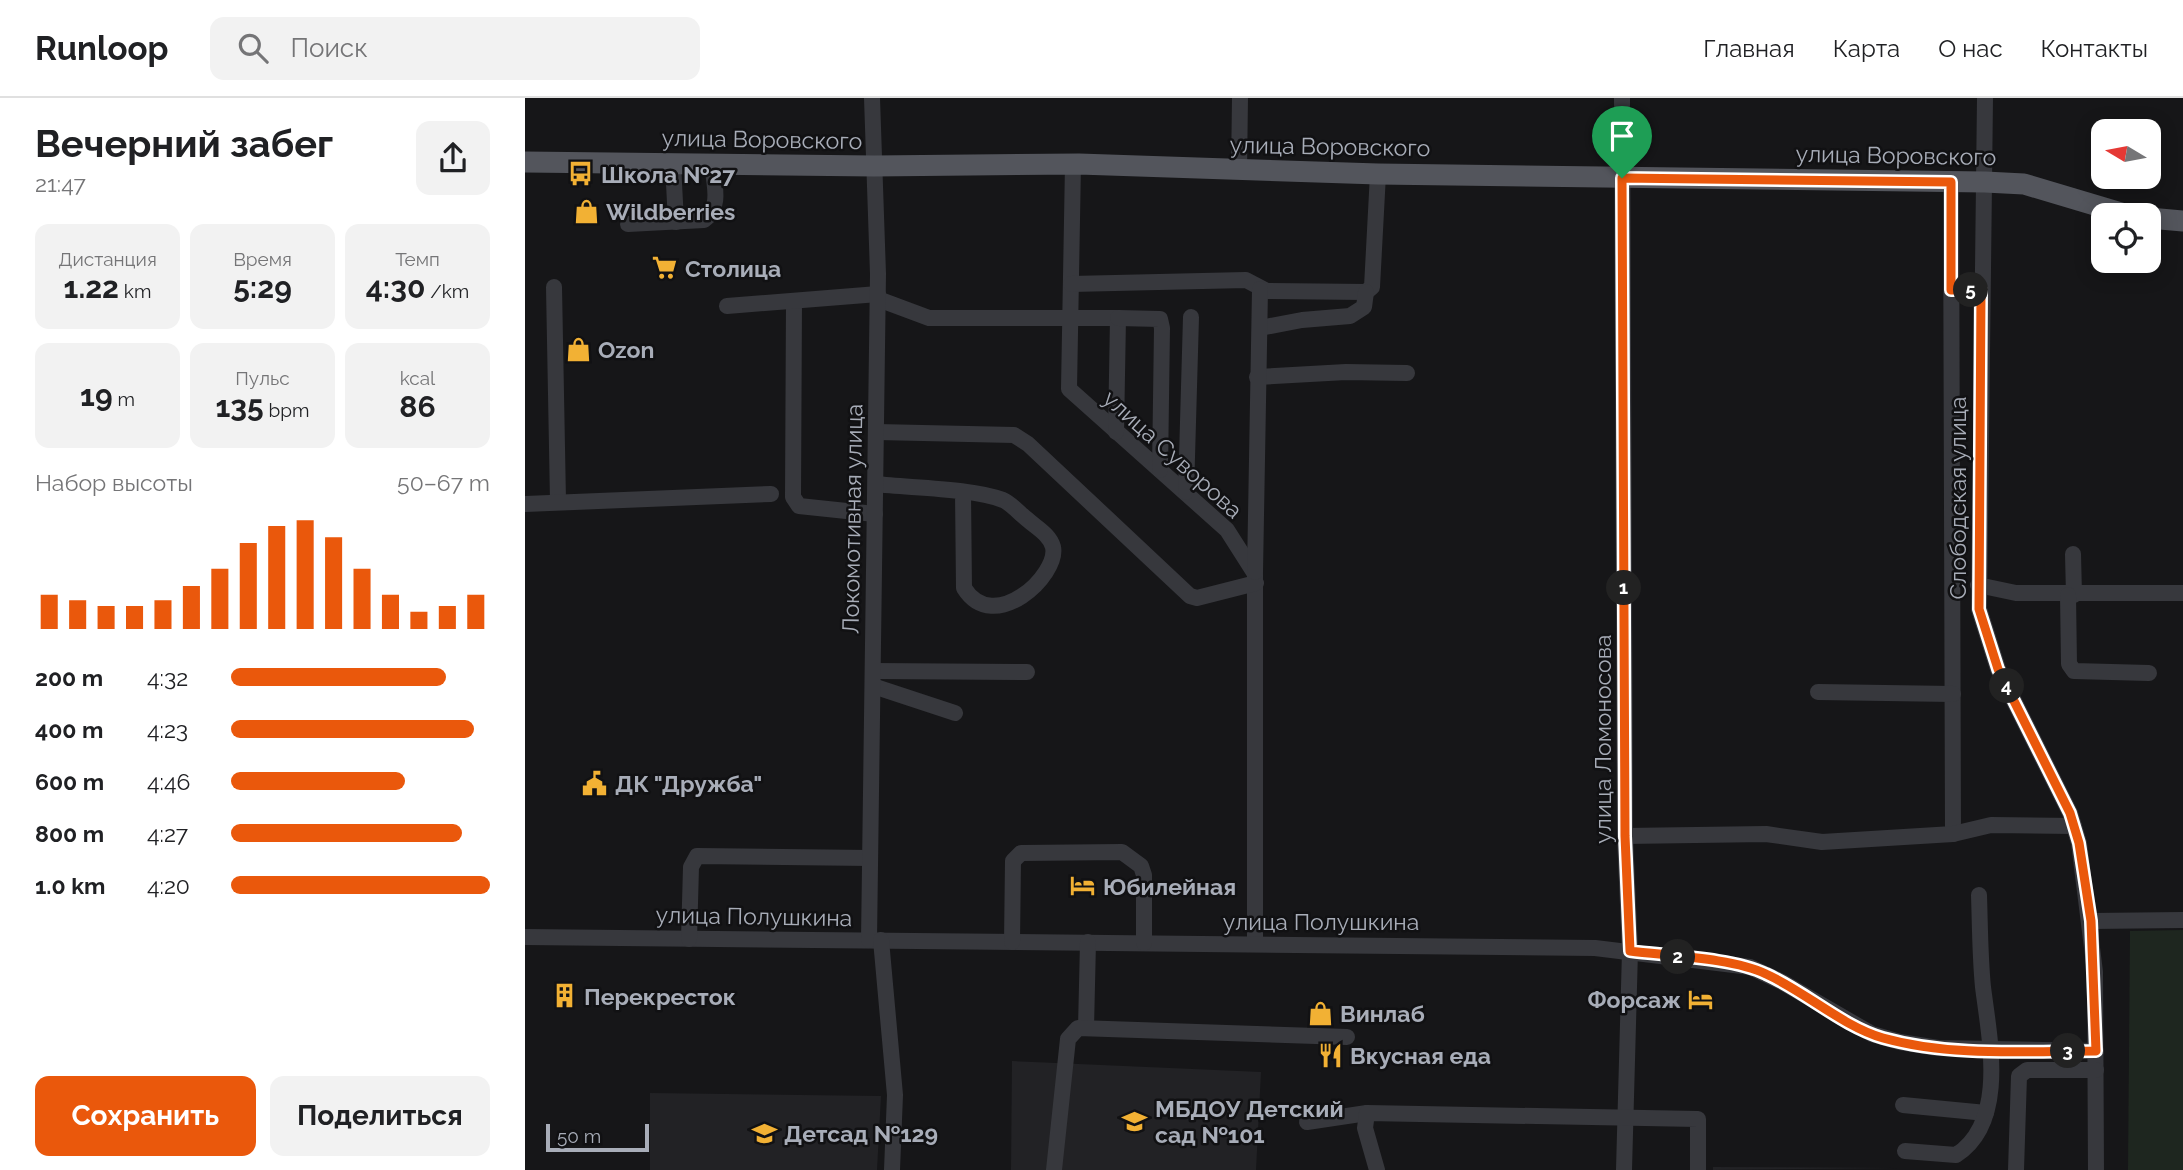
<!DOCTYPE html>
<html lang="ru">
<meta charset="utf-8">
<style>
:root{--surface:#fff;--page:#f2f2f2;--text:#202124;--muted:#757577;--line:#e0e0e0;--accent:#ea580c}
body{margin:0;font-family:Raleway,sans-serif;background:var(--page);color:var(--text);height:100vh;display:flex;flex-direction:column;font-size:26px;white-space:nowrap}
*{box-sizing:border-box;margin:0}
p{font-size:23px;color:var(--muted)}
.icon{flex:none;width:38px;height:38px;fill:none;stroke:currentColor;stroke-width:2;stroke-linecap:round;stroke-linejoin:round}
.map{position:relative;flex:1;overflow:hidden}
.drawer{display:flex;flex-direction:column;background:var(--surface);width:525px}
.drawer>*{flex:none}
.needle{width:46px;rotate:280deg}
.buttons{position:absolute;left:1566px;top:21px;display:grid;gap:14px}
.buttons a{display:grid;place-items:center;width:70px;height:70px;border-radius:14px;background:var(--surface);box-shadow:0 4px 18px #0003;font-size:35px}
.scale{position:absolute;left:21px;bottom:18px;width:103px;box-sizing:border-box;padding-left:7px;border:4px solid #a8adb8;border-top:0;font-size:19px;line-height:24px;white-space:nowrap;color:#a8adb8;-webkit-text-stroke:5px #111113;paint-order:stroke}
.pin{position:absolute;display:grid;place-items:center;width:60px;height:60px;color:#fff;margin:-72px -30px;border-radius:50% 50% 50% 0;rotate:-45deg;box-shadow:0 0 7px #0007}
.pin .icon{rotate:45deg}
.km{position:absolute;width:35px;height:35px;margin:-18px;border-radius:50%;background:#222;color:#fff;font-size:19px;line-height:35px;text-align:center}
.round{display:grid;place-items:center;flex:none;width:74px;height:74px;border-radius:14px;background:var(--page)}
.headline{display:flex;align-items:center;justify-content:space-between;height:119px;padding:0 35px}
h1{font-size:38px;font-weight:700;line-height:52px}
.stats{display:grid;grid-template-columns:repeat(3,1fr);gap:10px;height:119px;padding:7px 35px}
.stats div{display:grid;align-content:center;border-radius:14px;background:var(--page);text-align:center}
.stats b{font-size:30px;font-weight:700}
.stats small{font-size:19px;font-weight:400}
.stats p{font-size:19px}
.chart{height:196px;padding:14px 35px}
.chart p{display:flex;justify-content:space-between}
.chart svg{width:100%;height:126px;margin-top:7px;stroke:var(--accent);stroke-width:6}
.cta{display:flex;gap:14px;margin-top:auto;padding:14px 35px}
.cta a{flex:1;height:80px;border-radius:14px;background:var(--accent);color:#fff;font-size:28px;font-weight:700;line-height:80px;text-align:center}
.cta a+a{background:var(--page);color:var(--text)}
ul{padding:0 35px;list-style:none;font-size:23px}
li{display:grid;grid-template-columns:112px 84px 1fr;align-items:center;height:52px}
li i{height:18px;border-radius:9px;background:var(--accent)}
header{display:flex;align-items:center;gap:42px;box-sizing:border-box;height:98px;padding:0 35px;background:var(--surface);border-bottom:2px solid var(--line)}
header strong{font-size:33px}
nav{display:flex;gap:38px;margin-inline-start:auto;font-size:24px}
.search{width:490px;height:63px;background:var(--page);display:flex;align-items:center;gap:18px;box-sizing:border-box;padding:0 24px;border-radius:14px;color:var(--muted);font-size:26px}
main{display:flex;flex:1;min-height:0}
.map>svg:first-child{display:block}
.built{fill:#222225}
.green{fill:#1e261f}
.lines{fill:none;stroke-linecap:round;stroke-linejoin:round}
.minor{stroke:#37383d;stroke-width:16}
.major{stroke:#53555c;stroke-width:21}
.route-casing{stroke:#fff;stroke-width:14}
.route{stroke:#ea580c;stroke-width:9}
.labels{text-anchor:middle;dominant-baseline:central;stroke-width:5;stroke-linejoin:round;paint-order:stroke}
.street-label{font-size:23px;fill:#a8adb8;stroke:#111113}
.poi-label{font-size:23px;font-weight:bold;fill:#a8adb8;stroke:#111113;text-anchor:start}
</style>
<header>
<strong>Runloop</strong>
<div class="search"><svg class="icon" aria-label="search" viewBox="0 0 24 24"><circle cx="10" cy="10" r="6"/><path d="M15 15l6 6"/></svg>Поиск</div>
<nav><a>Главная</a><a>Карта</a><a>О нас</a><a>Контакты</a></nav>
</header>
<main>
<section class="drawer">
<div class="headline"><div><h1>Вечерний забег</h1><p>21:47</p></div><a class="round"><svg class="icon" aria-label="share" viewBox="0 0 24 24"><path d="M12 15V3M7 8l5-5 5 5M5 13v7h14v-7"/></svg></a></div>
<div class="stats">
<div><p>Дистанция</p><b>1.22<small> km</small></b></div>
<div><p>Время</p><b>5:29</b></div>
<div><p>Темп</p><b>4:30<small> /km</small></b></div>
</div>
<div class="stats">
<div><b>19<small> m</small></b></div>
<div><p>Пульс</p><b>135<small> bpm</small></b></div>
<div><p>kcal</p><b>86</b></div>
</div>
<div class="chart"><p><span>Набор высоты</span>50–67 m</p>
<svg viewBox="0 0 160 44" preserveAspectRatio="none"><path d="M5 44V32M15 44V34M25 44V36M35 44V36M45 44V34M55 44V29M65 44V23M75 44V14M85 44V8M95 44V6M105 44V12M115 44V23M125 44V32M135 44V38M145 44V36M155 44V32"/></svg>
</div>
<ul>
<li><b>200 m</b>4:32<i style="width:83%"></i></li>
<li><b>400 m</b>4:23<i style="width:94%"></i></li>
<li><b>600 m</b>4:46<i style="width:67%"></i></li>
<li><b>800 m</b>4:27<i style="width:89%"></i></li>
<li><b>1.0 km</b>4:20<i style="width:100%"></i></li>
</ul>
<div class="cta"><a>Сохранить</a><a>Поделиться</a></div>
</section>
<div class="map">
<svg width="1658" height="1072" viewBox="0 0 1658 1072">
<rect width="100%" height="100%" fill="#161618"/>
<g class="built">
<polygon points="487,963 736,974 731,1072 486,1072"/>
<polygon points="125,995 356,998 352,1072 125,1072"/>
<polygon points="1188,1069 1373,1070 1188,1072"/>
</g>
<polygon class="green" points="1658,832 1658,1072 1603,1072 1605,833"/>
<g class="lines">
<g class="minor">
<polyline points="1097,0 1100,738 1105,853 1099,1072"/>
<polyline points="1460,0 1454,511 1473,571 1545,715 1554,745 1570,874 1571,1072"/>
<polyline points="148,66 151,124"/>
<polyline points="548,66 544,291 702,432 730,476 730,846"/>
<polyline points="714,73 715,0"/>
<polyline points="1426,84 1428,736"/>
<path d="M 103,126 L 179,122 C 197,109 189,86 187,66"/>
<polyline points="546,186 721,182 742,193 841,194 847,189 853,76"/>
<polyline points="29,189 33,403"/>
<polyline points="353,201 404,220 593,220 591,334"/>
<polyline points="269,203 268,399 274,408 350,416"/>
<polyline points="202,208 353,196"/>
<polyline points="593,220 635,221 637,230 635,372"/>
<polyline points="735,230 777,222 825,218 839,209 841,194"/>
<polyline points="732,279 821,274 882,275"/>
<polyline points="352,334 489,337 503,346 665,498 672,500 731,485"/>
<path d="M 351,386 C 385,390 448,390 478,402 C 487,406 495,416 503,422 C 512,430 525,437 528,449 C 534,477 469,538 439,490 L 438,395"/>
<polyline points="661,394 666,219"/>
<polyline points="0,406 246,396"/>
<polyline points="1548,456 1549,497"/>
<polyline points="730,474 735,191"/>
<polyline points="1453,487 1491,495 1658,495"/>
<polyline points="1543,497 1544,566 1549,573 1624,575"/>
<polyline points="348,573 502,574"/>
<polyline points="348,588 430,615"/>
<polyline points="1293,594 1428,596"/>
<polyline points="1100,738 1241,736 1297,744 1428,736 1466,727 1549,728"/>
<polyline points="1566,823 1658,822"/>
<polyline points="0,839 1070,850 1225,869 1257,884 1347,936 1375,944 1413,950 1571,953"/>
<polyline points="164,841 166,769 172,758 345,760"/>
<polyline points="344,842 353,176 347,0"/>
<polyline points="356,842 370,997 367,1072"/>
<polyline points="487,844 488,763 496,755 597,754 616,768 619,777 619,845"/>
<polyline points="561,930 563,844"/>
<polyline points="1378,1007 1461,1015"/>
<polyline points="782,1024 842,1015"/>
<path d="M 1380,1053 L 1431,1057 C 1483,1024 1464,938 1458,889 C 1455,859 1455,827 1454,797"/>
<polyline points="529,1072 543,941 553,930 822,939"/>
<polyline points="852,1072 840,1030 842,1015 1173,1021 1173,1072"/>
<polyline points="1491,1072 1494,978 1502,972 1571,972"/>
</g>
<g class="major">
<polyline points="0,64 349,68 554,66 853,76 1460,84 1499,86 1603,117"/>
<polyline points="1624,120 1658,123"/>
</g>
</g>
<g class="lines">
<defs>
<path id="route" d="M 1097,80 L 1426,84 L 1426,192 L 1456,192 L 1454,511 L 1473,571 L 1545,715 L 1554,745 L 1566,823 L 1571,953 C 1501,953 1426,959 1358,940 C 1317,928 1281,894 1241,876 C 1208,860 1144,858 1105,853 L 1100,738 Z"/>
</defs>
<use href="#route" class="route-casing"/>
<use href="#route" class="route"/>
</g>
<defs>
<symbol id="bus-bare" viewBox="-9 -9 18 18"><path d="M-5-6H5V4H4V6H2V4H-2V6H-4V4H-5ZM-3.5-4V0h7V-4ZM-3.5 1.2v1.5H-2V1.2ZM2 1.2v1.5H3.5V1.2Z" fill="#f2b134" stroke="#111113" stroke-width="2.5" paint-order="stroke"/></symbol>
<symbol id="shop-bare" viewBox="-9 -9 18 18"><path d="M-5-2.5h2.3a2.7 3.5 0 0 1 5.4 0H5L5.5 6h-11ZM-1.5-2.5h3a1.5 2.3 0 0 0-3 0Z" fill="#f2b134" stroke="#111113" stroke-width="2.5" paint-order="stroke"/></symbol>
<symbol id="supermarket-bare" viewBox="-9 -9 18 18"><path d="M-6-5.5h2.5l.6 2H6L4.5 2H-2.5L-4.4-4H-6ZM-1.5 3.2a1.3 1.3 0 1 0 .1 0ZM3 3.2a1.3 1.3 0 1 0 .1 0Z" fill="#f2b134" stroke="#111113" stroke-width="2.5" paint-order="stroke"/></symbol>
<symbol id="civic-bare" viewBox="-9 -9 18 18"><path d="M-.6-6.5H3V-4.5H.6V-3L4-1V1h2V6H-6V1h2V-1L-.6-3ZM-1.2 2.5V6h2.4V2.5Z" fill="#f2b134" stroke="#111113" stroke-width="2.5" paint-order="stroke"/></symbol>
<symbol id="hotel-bare" viewBox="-9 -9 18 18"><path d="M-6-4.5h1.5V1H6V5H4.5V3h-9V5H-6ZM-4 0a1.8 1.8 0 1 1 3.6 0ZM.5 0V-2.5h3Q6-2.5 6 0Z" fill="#f2b134" stroke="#111113" stroke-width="2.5" paint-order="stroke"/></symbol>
<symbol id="building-bare" viewBox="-9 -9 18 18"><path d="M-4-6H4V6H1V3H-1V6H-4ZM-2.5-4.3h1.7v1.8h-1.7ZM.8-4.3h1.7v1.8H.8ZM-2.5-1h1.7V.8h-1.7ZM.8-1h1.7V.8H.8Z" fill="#f2b134" stroke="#111113" stroke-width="2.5" paint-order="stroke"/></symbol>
<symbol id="restaurant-bare" viewBox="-9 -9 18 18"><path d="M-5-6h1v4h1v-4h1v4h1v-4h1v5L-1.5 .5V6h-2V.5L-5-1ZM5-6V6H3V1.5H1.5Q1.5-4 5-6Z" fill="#f2b134" stroke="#111113" stroke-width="2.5" paint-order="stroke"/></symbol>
<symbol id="school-bare" viewBox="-9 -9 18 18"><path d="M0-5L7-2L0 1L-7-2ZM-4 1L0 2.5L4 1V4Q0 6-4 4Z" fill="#f2b134" stroke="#111113" stroke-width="2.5" paint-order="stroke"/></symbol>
</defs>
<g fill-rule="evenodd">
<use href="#bus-bare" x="38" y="58" width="35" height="35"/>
<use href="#shop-bare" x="44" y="96" width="35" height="35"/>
<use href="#supermarket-bare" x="122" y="152" width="35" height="35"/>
<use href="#shop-bare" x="36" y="234" width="35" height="35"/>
<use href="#civic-bare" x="52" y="668" width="35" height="35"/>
<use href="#hotel-bare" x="540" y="770" width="35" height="35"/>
<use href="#building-bare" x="22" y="880" width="35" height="35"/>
<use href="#hotel-bare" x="1158" y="884" width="35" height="35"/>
<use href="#shop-bare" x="778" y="898" width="35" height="35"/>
<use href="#restaurant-bare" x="788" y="940" width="35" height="35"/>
<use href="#school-bare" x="592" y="1006" width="35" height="35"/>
<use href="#school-bare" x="222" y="1018" width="35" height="35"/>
</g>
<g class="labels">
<g class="street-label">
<text transform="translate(237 41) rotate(1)">улица Воровского</text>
<text transform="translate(805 48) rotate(1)">улица Воровского</text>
<text transform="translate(1371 57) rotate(1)">улица Воровского</text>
<text transform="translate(648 356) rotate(42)">улица Суворова</text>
<text transform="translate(1432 400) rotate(-90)">Слободская улица</text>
<text transform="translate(327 421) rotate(-89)">Локомотивная улица</text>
<text transform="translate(1077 641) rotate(-90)">улица Ломоносова</text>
<text transform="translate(229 818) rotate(1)">улица Полушкина</text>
<text x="796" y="823">улица Полушкина</text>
</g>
<g class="poi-label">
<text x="76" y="76">Школа №27</text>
<text x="81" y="113">Wildberries</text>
<text x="160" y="170">Столица</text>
<text x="73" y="251">Ozon</text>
<text x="90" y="685">ДК "Дружба"</text>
<text x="578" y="788">Юбилейная</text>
<text x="59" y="898">Перекресток</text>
<text x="1156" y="901" text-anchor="end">Форсаж</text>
<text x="815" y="915">Винлаб</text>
<text x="825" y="957">Вкусная еда</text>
<text x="630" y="1010">МБДОУ Детский<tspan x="630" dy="26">сад №101</tspan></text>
<text x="259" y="1035">Детсад №129</text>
</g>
</g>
</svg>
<div class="buttons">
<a><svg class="needle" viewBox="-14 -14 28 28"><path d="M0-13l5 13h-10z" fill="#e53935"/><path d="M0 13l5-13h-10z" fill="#757577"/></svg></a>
<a><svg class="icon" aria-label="locate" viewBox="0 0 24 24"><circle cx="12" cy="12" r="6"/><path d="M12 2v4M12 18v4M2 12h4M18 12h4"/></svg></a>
</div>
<div class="scale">50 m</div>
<div class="pin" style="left:1097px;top:80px;background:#1e9e55"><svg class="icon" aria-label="arrive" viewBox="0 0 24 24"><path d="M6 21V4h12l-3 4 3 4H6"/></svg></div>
<b class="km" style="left:1099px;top:490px">1</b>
<b class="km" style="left:1153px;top:859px">2</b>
<b class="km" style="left:1543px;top:953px">3</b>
<b class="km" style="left:1482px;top:588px">4</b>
<b class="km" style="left:1446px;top:192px">5</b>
</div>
</main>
